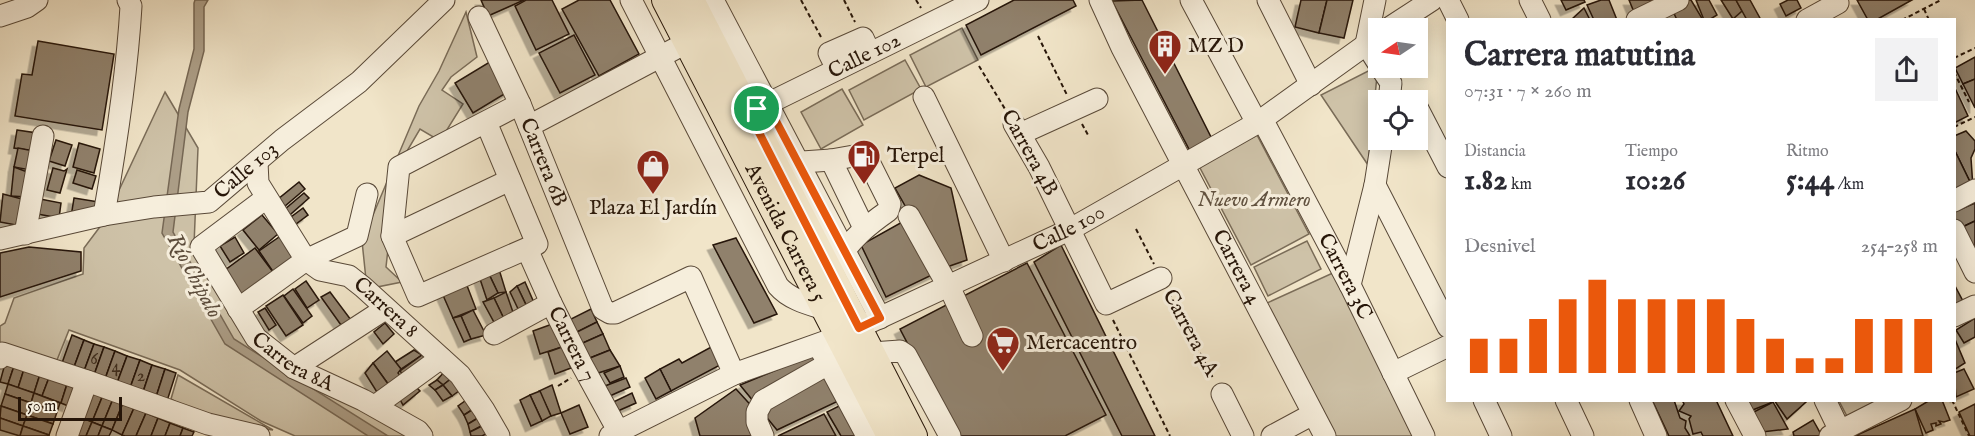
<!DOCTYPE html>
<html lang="es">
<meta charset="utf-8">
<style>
:root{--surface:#fff;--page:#f2f2f3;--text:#2b2b33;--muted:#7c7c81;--accent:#ea580c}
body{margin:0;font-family:"IM FELL English",serif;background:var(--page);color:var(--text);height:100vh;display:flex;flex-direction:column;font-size:22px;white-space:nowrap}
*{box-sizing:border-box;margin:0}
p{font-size:20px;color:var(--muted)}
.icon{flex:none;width:33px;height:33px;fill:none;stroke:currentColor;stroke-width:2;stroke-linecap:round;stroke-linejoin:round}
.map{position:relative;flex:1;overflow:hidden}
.side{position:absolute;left:1446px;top:18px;width:510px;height:384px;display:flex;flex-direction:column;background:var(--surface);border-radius:0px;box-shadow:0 3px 15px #0003}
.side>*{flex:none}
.needle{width:39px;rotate:257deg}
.buttons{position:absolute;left:1368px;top:18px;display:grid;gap:12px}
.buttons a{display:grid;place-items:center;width:60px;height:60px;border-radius:0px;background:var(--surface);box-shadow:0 3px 15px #0003;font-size:30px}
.scale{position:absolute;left:18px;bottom:15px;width:104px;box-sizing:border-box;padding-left:6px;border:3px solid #261508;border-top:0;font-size:16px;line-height:21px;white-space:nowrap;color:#261508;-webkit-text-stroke:4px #f6eedc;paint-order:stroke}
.pin{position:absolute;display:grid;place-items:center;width:51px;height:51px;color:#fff;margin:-26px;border:3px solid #fff;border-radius:50%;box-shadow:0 2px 6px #0007}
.round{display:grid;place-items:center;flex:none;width:63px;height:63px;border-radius:0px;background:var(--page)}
.overview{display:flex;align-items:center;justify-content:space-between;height:102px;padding:0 18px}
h1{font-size:33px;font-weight:700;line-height:45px}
.metrics{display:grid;grid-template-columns:repeat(3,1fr);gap:9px;height:102px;padding:6px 18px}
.metrics div{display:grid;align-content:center}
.metrics b{font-size:30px;font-weight:700}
.metrics small{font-size:16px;font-weight:400}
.metrics p{font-size:16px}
.chart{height:168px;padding:12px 18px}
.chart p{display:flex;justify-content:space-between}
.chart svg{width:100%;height:108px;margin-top:6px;stroke:var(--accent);stroke-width:6}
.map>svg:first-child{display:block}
.green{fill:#cec2a8;stroke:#7a6c58;stroke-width:1.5}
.water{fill:#ac9e87;stroke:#766754;stroke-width:1.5}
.building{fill:#90816c;stroke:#261508;stroke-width:1.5;filter:url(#shadow)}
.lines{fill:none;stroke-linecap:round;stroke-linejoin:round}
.minor-casing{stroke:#594938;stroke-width:23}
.major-casing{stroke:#261508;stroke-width:28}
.path{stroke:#261508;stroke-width:2;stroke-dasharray:4.5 3;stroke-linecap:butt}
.minor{stroke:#f6eedc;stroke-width:21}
.major{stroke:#f1e5c9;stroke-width:26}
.route-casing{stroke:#fff;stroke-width:12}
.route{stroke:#ea580c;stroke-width:8}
.labels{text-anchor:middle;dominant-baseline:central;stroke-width:6;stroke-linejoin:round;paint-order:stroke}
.number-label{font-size:18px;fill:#403021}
.poi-label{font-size:21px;fill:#261508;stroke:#f6eedc;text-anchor:start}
.street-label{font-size:21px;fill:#261508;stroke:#f6eedc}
.park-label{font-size:21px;font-style:italic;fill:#615240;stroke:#f6eedc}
.water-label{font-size:22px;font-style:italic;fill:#5c4c3b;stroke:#f6eedc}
</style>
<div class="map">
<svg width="1975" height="436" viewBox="0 0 1975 436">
<defs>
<filter id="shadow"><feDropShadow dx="-5.5" dy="5.5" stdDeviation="0" flood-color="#0004"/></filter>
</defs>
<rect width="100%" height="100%" fill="#f1e5c9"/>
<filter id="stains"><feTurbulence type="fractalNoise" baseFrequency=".00333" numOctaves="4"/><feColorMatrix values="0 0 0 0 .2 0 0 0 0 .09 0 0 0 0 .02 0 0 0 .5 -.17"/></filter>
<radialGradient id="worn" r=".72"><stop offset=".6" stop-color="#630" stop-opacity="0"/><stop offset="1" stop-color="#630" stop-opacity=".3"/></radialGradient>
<g class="green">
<polygon points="466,12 477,57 451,77 442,90 463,104 440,141 420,129 397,168 386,267 402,282 367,289 362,241 419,106 439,71"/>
<polygon points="962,28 978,60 926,87 910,55"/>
<polygon points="905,60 921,89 864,120 849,90"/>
<polygon points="1378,66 1368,165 1321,95"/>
<polygon points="842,89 863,125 821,149 801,112"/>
<polygon points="165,92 198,148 194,245 261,352 406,436 295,436 261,421 180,370 69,330 57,360 0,346 0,326 5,323 14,298 83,274 84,248 105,220"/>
<polygon points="1257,135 1309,234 1251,265 1199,166"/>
<polygon points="1307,241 1321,269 1268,296 1254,267"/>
<polygon points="1335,272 1414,436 1334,436 1267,303"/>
<polygon points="178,375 273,430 210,422 171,399"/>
<polygon points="1839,401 1887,401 1849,420"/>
</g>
<polygon class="water" points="195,0 208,0 204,7 204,51 188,112 173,232 234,339 388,436 368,436 225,344 162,233 179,109 194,49 194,3"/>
<g class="building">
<polygon points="481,0 524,0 488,16"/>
<polygon points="526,0 552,0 569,34 536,50 515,6"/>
<polygon points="579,0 610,0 639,54 599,76 562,9"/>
<polygon points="1014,0 1073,0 1076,6 981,55 966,25"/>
<polygon points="1142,0 1214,143 1191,153 1112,1"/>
<polygon points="1301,0 1327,0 1319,33 1295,27"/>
<polygon points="1327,0 1353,0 1344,38 1319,33"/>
<polygon points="1561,0 1584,0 1585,2 1566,10"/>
<polygon points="1601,0 1609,0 1617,20 1594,20 1587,5"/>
<polygon points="1629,0 1658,0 1634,12"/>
<polygon points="1687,0 1691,0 1703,20 1677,20 1672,9"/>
<polygon points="1696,0 1709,0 1717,15 1709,20 1704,20"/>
<polygon points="1721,0 1736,0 1742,11 1733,19"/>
<polygon points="1736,0 1750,0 1761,20 1747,20"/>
<polygon points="1788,0 1797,0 1801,8 1786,16 1780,4"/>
<polygon points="1857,0 1912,0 1876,20 1868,20"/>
<polygon points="1584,8 1590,20 1571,20"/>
<polygon points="574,35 595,75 560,93 539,53"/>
<polygon points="38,41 114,54 102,130 15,116 22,74 32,75"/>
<polygon points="1975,57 1975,79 1963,84 1955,68"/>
<polygon points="493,60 511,90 473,113 455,83"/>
<polygon points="1975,79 1975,108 1963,84"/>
<polygon points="1954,86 1968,116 1954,123"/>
<polygon points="17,130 37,133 34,151 14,148"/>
<polygon points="1966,131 1975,141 1975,149 1971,158 1973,188 1954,149 1954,136"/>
<polygon points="56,140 72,145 65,166 49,161"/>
<polygon points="79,143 100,149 94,173 73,167"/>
<polygon points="18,148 34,151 30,170 14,167"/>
<polygon points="1954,149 1973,188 1954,197"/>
<polygon points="14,167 30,173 27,197 11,196"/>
<polygon points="53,168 64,171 67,169 60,193 47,190"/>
<polygon points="77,170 96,176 92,189 73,183"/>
<polygon points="919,175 951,188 967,260 941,269 895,188"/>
<polygon points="299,182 305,189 278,212 272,204"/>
<polygon points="304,193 309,198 283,221 278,215"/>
<polygon points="3,194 22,199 16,225 0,222"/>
<polygon points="35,198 61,203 59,218 32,213"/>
<polygon points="74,198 99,202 88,217 71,217"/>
<polygon points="1975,203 1975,221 1956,230 1954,212"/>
<polygon points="303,208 308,215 288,230 283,223"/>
<polygon points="262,215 278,234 259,250 243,230"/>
<polygon points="904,221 936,273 886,297 861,245"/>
<polygon points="1975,221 1975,265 1956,230"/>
<polygon points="282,235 299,261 276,276 259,251"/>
<polygon points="235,237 244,253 230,262 220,246"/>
<polygon points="736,238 777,314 754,323 713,245"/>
<polygon points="1061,245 1155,436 1122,436 1034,262"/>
<polygon points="29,247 81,252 81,271 0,297 0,253"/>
<polygon points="255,248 276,276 242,301 221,273"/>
<polygon points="1027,263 1106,415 1065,436 956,436 900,329"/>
<polygon points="498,266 506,292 498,293 487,270"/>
<polygon points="487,270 498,293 487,300 479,276"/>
<polygon points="306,281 319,300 307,308 295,289"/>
<polygon points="525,282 535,305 528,309 517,286"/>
<polygon points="466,283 476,309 453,318 442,293"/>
<polygon points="1954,284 1964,303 1954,309"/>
<polygon points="517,286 528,309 520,313 510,292"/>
<polygon points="293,289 312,316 303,323 284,296"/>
<polygon points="330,292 351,320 341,325 321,297"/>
<polygon points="506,292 515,318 505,321 494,298"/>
<polygon points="283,295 303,325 286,336 266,306"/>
<polygon points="494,298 505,321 495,324 483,302"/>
<polygon points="265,308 276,325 269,330 258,312"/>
<polygon points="591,309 597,322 571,335 565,322"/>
<polygon points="473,310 486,335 471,339 461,316"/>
<polygon points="461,316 471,339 464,342 453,318"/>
<polygon points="1975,318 1975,337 1964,343 1956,330"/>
<polygon points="597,322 603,334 576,346 571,335"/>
<polygon points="385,323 394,334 383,344 374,332"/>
<polygon points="555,323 562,347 540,354 533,331"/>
<polygon points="603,334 610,350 585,360 576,346"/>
<polygon points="72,335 84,340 74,367 62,363"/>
<polygon points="1954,337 1965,363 1954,370"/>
<polygon points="84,340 94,344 84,371 74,367"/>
<polygon points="94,344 104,347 94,375 84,371"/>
<polygon points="713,346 722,364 671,391 660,369 679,359 682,363"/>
<polygon points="104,347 115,351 105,379 94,375"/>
<polygon points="562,347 571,368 555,374 548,352"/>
<polygon points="827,349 853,394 777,430 740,385"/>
<polygon points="414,350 422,355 401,369 395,362"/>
<polygon points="610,350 620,366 592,375 585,360"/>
<polygon points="115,351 127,356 117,383 105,379"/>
<polygon points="387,351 401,369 398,373 403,379 391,388 373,363"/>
<polygon points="422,355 430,360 406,379 400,371"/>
<polygon points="127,356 140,360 130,388 117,383"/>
<polygon points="6,360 15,363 8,384 0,382"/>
<polygon points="140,360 152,365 143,392 130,388"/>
<polygon points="15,363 25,366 18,388 8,384"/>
<polygon points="373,363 391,388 380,397 365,373"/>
<polygon points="152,365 165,369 156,397 143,392"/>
<polygon points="25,366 41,371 34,393 18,388"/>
<polygon points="620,366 624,377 610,383 604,373"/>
<polygon points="165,369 176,373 167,401 156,397"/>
<polygon points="660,369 671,391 656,399 645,378"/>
<polygon points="1964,369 1974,389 1956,397 1954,373"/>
<polygon points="41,371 50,375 42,396 34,393"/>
<polygon points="445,371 452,378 443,385 437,380"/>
<polygon points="50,375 68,381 61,403 42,396"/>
<polygon points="452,378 463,388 452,396 443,385"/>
<polygon points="626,378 630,387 603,399 597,389"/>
<polygon points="437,380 443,385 435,390 429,385"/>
<polygon points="68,381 76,383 68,406 61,403"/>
<polygon points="412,383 420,391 403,405 397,394"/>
<polygon points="8,384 34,393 31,403 5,394"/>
<polygon points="443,385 452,396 443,401 435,390"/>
<polygon points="552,385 561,413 551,416 539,391"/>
<polygon points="736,389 768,424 768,436 700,436 695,418"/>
<polygon points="91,390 103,395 92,422 80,417"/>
<polygon points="540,391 551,416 542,421 530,395"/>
<polygon points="34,393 60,403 57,412 31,403"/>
<polygon points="632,393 636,403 611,414 607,405"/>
<polygon points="5,394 31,403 27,415 1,406"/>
<polygon points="103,395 113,399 102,426 92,422"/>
<polygon points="530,395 542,421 531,426 520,400"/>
<polygon points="472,396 478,406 464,415 458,406"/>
<polygon points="113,399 123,403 112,430 102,426"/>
<polygon points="853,399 872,436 841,436 827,412"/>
<polygon points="1652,400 1674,400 1680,418 1686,421 1685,428 1690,436 1669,436"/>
<polygon points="1682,400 1716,400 1733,436 1703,436 1701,432 1693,434 1689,419 1691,416 1679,411 1684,404"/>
<polygon points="1744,400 1772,400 1773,402 1750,411"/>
<polygon points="1774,400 1805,400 1806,402 1787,419"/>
<polygon points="1930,400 1942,400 1950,420 1944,422 1939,421 1941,424 1936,426 1936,423 1931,424 1933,430 1926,433 1915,409"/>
<polygon points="1773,402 1788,429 1762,432 1750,414"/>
<polygon points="31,403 57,412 53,424 27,415"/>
<polygon points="123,403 134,408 122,435 112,430"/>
<polygon points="1975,404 1975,436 1970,436 1959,412"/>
<polygon points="579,405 588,427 570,434 561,413"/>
<polygon points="1,406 27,415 23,426 0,418"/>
<polygon points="478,406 481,416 468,424 464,415"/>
<polygon points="134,408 146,413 136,436 125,436 122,435"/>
<polygon points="1915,409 1923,436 1855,436"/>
<polygon points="146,413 158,418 151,436 136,436"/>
<polygon points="824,414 836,436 778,436"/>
<polygon points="27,415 53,424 49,435 23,426"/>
<polygon points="483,415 485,424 470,432 468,424"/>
<polygon points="80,417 92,422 86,436 73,436"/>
<polygon points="0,418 23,426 20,436 0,430"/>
<polygon points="158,418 170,423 165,436 151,436"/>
<polygon points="1813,420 1822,436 1794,436 1793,432"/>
<polygon points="92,422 102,426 98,436 86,436"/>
<polygon points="170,423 183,428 180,436 165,436"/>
<polygon points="488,423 490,432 482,436 471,436 470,432"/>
<polygon points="23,426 49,435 49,436 20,436"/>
<polygon points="102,426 112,430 109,436 98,436"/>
<polygon points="183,428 194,432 192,436 180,436"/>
</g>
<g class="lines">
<defs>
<g id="minor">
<path d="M 631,0 L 778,286 C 789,299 808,304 824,309"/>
<polyline points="713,0 880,318"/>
<path id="s1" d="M 1100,0 L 1122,48 L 1325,436"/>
<polyline points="1191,0 1257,123"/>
<polyline points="1268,0 1311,85"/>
<polyline points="1375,0 1366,44 1378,63"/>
<polyline points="1448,0 1458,20"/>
<polyline points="1530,0 1540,20"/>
<polyline points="0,16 27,7 37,0"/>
<path id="s2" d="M 479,17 L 520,104 L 603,309 L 610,313 L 615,313 L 691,277 L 734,374"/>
<polyline points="1637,20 1678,0"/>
<polyline points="1807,20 1838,3"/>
<polyline points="1389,28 1432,0"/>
<polyline points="1381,68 1391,83 1389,100"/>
<polyline points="837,69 829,53 863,38 870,53"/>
<polyline points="924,97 1004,261"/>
<polyline points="1418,109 1448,167"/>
<path id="s3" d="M 755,110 L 978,0"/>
<path id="s4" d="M 1262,119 L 1350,285 L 1424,436"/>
<polyline points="486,122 537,244 418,296 392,236 399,167 520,104"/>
<polyline points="1014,124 1039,167 1106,304 1161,278"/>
<polyline points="529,126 686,43"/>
<polyline points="1020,134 1097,99"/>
<polyline points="831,160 864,228"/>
<path id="s5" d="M 257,162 L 258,183 L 306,260 L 320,270 L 349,276 L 363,287 L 460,375 L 484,410 L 499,436"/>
<path d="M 788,163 L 831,160 L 865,154 L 890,204 L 888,211 C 868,225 851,239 838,260"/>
<polyline points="1375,185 1448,327"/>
<path id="s6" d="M 266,198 L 201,247 L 256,338 L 294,368 L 363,400 L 418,431 L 422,436"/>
<polyline points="1954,201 1975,190"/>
<path d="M 104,215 C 116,146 127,76 131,6 L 128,0"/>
<polyline points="909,216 953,295 972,336"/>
<polyline points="1954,230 1975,272"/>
<polyline points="25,234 43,136"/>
<polyline points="392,236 510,180"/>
<path id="s7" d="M 0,239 L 104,215 L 154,207 L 209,202 L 282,140 L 359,82 L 444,0"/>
<path id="s8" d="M 527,249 L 551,303 L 581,363 L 621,436"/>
<polyline points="1350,285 1375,185 1382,140"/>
<polyline points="238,309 306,260 357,236 367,194"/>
<polyline points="1954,316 1975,306"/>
<polyline points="494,334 551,303"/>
<polyline points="822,352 867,436"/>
<polyline points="872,353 900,351 906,355 950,436"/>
<polyline points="0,358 2,353 87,381 208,424 259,436"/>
<polyline points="294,368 385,309"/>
<polyline points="1393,373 1448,346"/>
<polyline points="1222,394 1243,436"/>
<polyline points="1484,400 1501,436"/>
<polyline points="1566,400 1583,436"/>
<polyline points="1640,400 1656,436"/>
<polyline points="1736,400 1755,436"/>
<polyline points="1825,400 1840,431"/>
<polyline points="375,406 441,358"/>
<polyline points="67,436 87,381"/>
<path id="s9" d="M 610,436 L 734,374 L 838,337 L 1069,230 L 1257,123 L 1378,36"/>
<polyline points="763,436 757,422 757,412 763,401 828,364"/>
<polyline points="1272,436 1313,414"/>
<polyline points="1830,436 1901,400"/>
</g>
<g id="major">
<path id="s10" d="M 665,0 L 890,436"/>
<polyline points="691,0 914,436"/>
</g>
</defs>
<use href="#minor" class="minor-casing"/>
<use href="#major" class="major-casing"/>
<g class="path">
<polyline points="801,0 821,37"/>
<polyline points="844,0 855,22"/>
<polyline points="916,0 921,8"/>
<polyline points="1924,9 1929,20"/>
<polyline points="1902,20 1941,0"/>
<polyline points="1038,36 1067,95"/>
<polyline points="1954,58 1975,48"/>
<polyline points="979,66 1005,109"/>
<polyline points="1954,72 1969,102"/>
<polyline points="1082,124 1088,135"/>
<polyline points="1954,127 1975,117"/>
<polyline points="1136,229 1154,264"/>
<polyline points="1169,293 1213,378"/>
<polyline points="1113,320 1170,436"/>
<polyline points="558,386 571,378"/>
<polyline points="1952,400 1969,436"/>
</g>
<use href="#minor" class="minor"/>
<use href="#major" class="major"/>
</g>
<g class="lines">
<defs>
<polygon id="route" points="767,104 880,318 859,328 749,113"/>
</defs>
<use href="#route" class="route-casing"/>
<use href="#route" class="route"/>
</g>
<defs>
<symbol id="building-pin" viewBox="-11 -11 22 30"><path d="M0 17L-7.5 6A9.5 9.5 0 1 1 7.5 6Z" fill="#8f2418" stroke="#f6eedc"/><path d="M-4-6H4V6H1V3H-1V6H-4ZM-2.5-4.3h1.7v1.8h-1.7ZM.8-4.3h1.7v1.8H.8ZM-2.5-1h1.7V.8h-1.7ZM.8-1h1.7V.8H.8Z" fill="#fff"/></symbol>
<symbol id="fuel-pin" viewBox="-11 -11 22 30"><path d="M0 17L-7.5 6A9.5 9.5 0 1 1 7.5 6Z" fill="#8f2418" stroke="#f6eedc"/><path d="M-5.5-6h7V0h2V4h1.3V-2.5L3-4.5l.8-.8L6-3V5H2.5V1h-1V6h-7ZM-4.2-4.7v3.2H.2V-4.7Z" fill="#fff"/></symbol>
<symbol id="shop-pin" viewBox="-11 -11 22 30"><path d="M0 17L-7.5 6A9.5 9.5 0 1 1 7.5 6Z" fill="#8f2418" stroke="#f6eedc"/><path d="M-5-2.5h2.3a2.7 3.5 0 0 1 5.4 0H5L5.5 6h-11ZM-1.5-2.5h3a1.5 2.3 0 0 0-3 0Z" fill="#fff"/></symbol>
<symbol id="supermarket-pin" viewBox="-11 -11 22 30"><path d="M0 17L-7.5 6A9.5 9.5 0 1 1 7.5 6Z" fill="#8f2418" stroke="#f6eedc"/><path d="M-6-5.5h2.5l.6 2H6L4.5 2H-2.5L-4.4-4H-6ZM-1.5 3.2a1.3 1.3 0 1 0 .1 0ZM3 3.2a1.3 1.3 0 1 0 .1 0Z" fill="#fff"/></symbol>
</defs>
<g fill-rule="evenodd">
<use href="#building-pin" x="1146" y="27" width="38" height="52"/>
<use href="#fuel-pin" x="845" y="137" width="38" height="52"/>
<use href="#shop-pin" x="634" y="147" width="38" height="52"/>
<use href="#supermarket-pin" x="984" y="324" width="38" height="52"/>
</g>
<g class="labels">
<g class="number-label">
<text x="94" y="359">6</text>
<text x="116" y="367">4</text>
<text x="141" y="376">2</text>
</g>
<g class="poi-label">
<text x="1188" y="46">MZ D</text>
<text x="887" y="156">Terpel</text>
<text x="653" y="208" text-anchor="middle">Plaza El Jardín</text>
<text x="1026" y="343">Mercacentro</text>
</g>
<g class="street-label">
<text stroke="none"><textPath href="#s3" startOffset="122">Calle 102</textPath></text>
<text transform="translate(1029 153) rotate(61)">Carrera 4B</text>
<text stroke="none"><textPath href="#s2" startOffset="159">Carrera 6B</textPath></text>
<text stroke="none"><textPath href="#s7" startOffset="261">Calle 103</textPath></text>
<text stroke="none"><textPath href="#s9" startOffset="504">Calle 100</textPath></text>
<text stroke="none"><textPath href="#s10" startOffset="262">Avenida Carrera 5</textPath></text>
<text stroke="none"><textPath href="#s1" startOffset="300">Carrera 4</textPath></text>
<text stroke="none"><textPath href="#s4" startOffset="178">Carrera 3C</textPath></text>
<text stroke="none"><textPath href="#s5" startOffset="207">Carrera 8</textPath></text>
<text transform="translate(1190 333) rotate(62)">Carrera 4A</text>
<text stroke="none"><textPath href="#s8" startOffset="105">Carrera 7</textPath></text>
<text stroke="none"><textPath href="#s6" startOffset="232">Carrera 8A</textPath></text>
</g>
<g class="park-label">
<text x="1254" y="200">Nuevo Armero</text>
</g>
<g class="water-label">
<text transform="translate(194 276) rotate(62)">Río Chipalo</text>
</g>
</g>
<rect width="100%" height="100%" filter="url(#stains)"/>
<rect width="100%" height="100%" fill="url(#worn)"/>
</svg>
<div class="buttons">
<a><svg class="needle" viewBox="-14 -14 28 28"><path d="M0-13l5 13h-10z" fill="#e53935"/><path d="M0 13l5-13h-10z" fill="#7c7c81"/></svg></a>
<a><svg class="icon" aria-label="locate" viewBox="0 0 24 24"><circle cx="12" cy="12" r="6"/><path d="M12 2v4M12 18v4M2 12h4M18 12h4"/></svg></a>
</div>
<div class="scale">50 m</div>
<div class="pin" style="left:757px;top:109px;background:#1e9e55"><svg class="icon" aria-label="arrive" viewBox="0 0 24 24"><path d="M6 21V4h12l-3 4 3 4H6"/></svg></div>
<section class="side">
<div class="overview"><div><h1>Carrera matutina</h1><p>07:31 · 7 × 260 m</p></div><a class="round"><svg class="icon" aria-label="share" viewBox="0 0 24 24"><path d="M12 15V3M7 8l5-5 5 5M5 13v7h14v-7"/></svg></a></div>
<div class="metrics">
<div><p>Distancia</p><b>1.82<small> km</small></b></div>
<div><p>Tiempo</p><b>10:26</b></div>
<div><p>Ritmo</p><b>5:44<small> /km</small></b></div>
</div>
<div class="chart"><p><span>Desnivel</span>254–258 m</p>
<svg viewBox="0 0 160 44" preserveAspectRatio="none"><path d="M5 44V30M15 44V30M25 44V22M35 44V14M45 44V6M55 44V14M65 44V14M75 44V14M85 44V14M95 44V22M105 44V30M115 44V38M125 44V38M135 44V22M145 44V22M155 44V22"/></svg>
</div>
</section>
</div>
